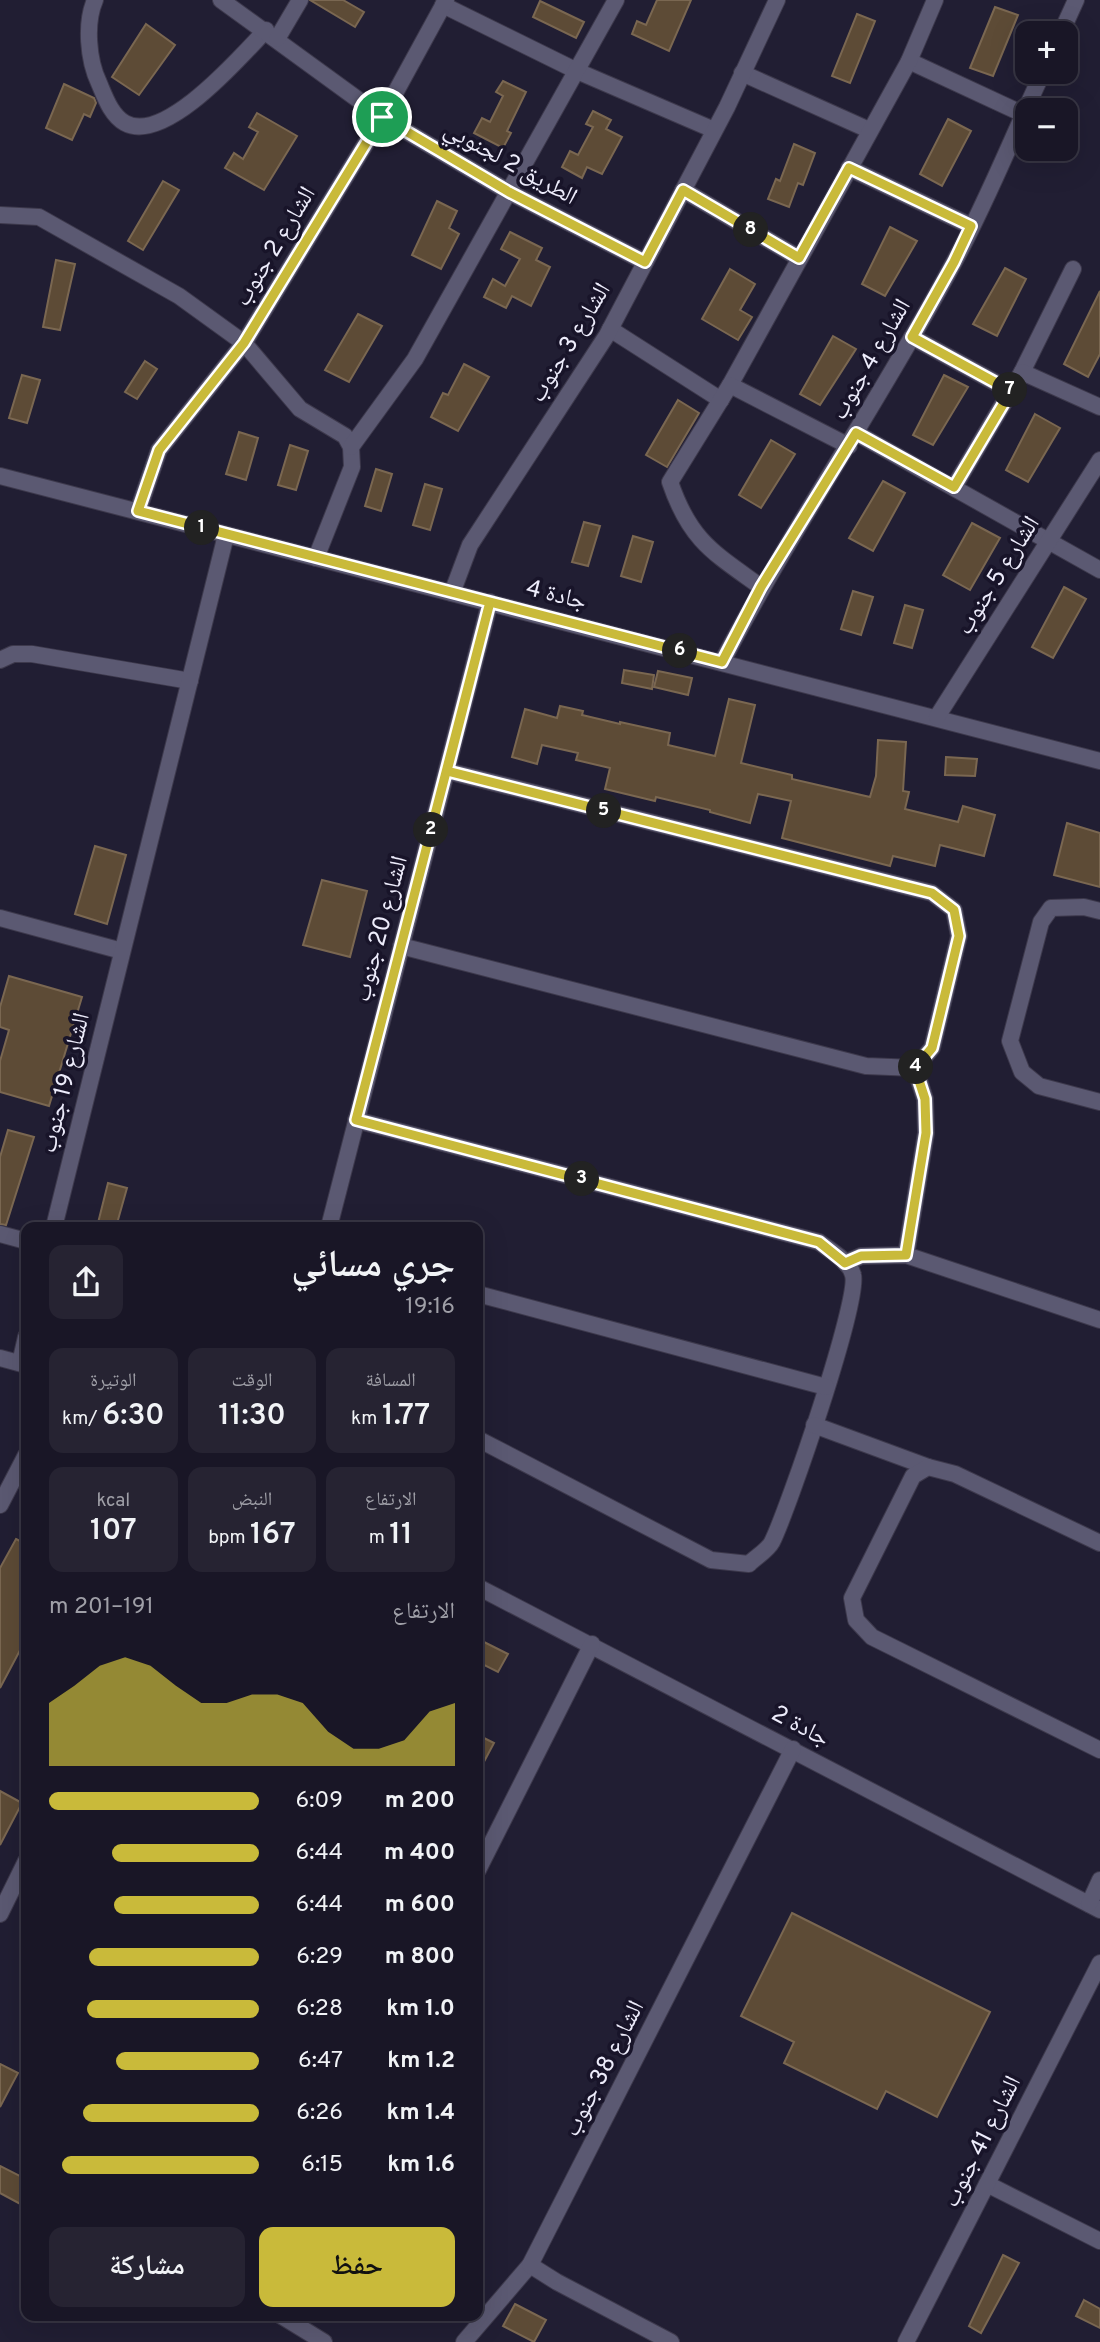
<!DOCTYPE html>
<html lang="ar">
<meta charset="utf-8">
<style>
:root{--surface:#191626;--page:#262332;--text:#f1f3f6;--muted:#9f9fa7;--line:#373543;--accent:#c9ba3a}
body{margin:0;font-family:Overpass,"Noto Naskh Arabic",sans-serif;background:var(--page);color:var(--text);direction:rtl;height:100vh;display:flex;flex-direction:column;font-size:26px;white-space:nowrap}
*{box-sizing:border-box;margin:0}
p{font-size:23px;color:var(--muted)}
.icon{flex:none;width:38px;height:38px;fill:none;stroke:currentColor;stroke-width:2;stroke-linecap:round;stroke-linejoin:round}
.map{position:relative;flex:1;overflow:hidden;direction:ltr}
.drawer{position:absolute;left:21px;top:1222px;width:462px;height:1099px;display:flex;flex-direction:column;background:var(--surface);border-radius:14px;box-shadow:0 7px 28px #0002,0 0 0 2px var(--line);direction:rtl}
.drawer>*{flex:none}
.buttons{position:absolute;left:1015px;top:21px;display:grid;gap:14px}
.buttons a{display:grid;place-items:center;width:63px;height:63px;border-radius:14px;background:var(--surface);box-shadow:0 7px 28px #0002,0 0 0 2px var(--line);font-size:35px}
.pin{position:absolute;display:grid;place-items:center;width:60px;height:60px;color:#fff;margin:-30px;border:4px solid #fff;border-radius:50%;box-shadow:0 2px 7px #0007}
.km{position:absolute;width:35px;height:35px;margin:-18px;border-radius:50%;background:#222;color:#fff;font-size:19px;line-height:35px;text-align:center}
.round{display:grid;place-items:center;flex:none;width:74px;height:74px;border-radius:14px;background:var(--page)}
.overview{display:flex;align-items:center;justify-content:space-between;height:119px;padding:0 28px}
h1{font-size:38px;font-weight:600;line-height:52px}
.metrics{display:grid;grid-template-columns:repeat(3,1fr);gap:10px;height:119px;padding:7px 28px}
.metrics div{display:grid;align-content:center;border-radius:14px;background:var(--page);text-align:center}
.metrics b{font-size:30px;font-weight:600}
.metrics small{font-size:19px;font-weight:400}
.metrics p{font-size:19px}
.chart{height:196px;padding:14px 28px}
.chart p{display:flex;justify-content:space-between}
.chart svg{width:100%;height:126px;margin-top:7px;fill:var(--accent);opacity:.7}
.action{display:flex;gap:14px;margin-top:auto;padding:14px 28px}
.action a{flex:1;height:80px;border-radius:14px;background:var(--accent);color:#111;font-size:28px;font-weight:600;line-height:80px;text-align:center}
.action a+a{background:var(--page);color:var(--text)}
ul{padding:0 28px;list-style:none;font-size:23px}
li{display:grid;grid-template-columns:112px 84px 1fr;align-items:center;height:52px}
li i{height:18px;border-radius:9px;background:var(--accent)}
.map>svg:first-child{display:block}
.building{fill:#5d4b36;stroke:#7a6751;stroke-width:2}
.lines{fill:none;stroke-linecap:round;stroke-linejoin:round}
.street-casing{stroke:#3d394c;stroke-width:18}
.street{stroke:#5b5972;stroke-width:16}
.route-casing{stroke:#fff;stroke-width:14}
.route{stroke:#c9ba3a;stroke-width:9}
.labels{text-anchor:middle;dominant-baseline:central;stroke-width:7;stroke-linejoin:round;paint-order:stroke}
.street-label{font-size:24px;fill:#edecfb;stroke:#181429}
</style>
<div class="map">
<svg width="1100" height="2342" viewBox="0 0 1100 2342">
<rect width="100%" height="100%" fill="#211e33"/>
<g class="building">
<polygon points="310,0 343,0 364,12 355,27"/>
<polygon points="657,0 691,0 669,51 632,34 637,21 646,25"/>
<polygon points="540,1 584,22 576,38 533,17"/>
<polygon points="995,7 1018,15 993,76 970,68"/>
<polygon points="857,14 875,21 850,83 832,76"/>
<polygon points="146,24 175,45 139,95 112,77"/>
<polygon points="503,81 526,92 507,131 511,133 503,148 474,133 482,118 490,122 503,96 496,92"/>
<polygon points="64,84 94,98 96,103 90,117 84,114 72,140 46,128"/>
<polygon points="593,111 611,120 606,129 622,137 602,174 587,167 582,178 562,167 570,151 578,155 593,127 586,124"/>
<polygon points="257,113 297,136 264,190 225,168 234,153 243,159 258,132 249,127"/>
<polygon points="948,119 971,131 942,186 920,174"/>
<polygon points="794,144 815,153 803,185 798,183 789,207 768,199 776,179 780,181"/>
<polygon points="163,181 179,190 143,250 128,241"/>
<polygon points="437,201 457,211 449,228 459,234 441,269 412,255"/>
<polygon points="890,227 917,241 885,296 862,284"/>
<polygon points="510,232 542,248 536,260 550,267 531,306 512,296 506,308 484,297 493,279 505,286 520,259 501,249"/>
<polygon points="56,260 75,264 60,330 43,327"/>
<polygon points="1005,268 1026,279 997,336 973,324"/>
<polygon points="730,269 755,284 740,310 752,317 738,340 702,319"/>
<polygon points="1100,291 1100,354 1088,377 1064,364"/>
<polygon points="358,314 382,326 349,382 325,370"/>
<polygon points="833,336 856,349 820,405 800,394"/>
<polygon points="145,361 157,369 137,399 125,392"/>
<polygon points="464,364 489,377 458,431 431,417 443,393 448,395"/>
<polygon points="22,375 40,380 27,423 9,418"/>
<polygon points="944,375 968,387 933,445 913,435"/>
<polygon points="678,400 699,413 667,467 646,455"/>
<polygon points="1035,414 1060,428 1028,482 1006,470"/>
<polygon points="239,432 258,438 246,480 226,474"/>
<polygon points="771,440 795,454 761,508 739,495"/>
<polygon points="290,445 308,451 296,490 278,485"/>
<polygon points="376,469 392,474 381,511 365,506"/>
<polygon points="883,481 905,493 873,551 849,538"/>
<polygon points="425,484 442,489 430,530 413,525"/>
<polygon points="584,522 600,526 588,566 572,562"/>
<polygon points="972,523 1000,538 970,590 943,575"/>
<polygon points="633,536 653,542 641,582 621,576"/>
<polygon points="1064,587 1086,599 1053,658 1032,647"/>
<polygon points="853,591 873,597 861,635 841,629"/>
<polygon points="905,605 923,610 912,648 894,643"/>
<polygon points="624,670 654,675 652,689 622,683"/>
<polygon points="658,671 692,678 688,695 654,687"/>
<polygon points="729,699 755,705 741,763 792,775 792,779 870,797 876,776 878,740 906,742 903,791 909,792 905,809 958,822 963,806 995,815 984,856 940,845 935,866 893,856 890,866 782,838 791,801 758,794 750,823 710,812 710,810 656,797 655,801 605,789 610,768 576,760 578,753 542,745 537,764 512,757 525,709 557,718 560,706 583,711 582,715 620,724 620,722 670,733 668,745 715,756"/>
<polygon points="946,757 977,759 975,776 945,775"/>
<polygon points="1067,823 1100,833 1100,887 1054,875"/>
<polygon points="95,846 126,855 107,924 75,914"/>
<polygon points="322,880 367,891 350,957 303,945"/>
<polygon points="9,976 82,997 49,1106 0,1092 0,1061 9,1030 0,1027 0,1007"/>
<polygon points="8,1130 34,1137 6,1225 0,1224 0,1157"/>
<polygon points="108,1183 127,1188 116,1227 97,1227"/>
<polygon points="16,1539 26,1544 26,1639 0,1688 0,1568"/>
<polygon points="478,1639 508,1654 498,1672 478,1662"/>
<polygon points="478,1735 494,1743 478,1773"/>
<polygon points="0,1791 22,1803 0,1845"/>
<polygon points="792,1913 990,2012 937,2117 886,2091 877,2109 784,2063 794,2042 741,2016"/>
<polygon points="0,2064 18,2073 0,2107"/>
<polygon points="0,2166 26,2179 26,2207 0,2193"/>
<polygon points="1003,2255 1019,2263 981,2333 969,2326"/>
<polygon points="1084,2300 1100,2309 1100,2328 1076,2316"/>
<polygon points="515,2304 546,2320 534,2342 503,2326"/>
</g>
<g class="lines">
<defs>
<g id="street">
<path d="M 95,0 C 85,23 88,60 99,83 C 105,97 111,115 125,123 C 165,145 241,56 266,30"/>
<polyline points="221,0 382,117 509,192 645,262"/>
<polyline points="443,5 577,71 714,130"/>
<polyline points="1061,33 1076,0"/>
<polyline points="277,39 300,0"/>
<polyline points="909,61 1023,114"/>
<polyline points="742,73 869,130"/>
<polyline points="849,168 971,226"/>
<polyline points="683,190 799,258"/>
<polyline points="0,215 39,217 179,296 244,343 300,409 345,436 351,447 352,467 316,558"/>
<polyline points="610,329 721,400"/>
<polyline points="912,337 1011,391"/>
<polyline points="1022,372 1073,269"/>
<polyline points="730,385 909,61 935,0"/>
<polyline points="856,433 1100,570"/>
<polyline points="351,447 415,359 616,0"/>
<polyline points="0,476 1100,761"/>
<polyline points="954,487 1022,372 1100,407"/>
<polyline points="138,511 159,450 244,343 382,117 446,0"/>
<path d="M 761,587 C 714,553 690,541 670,482 L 730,385 L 849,446"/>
<polyline points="452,593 470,545 607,335 727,107 777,0"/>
<polyline points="0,660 13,654 32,654 190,681"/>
<path d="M 722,662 C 793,526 881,399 953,264 C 987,202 1013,135 1043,72"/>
<polyline points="937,717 1100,460"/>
<polyline points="1100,911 1084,907 1051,908 1041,922 1010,1041 1022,1072 1039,1086 1100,1102"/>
<polyline points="0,918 122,951"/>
<polyline points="401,946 866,1066 915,1068 932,1048 959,936 954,910 932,893 447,771"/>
<path d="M 356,1120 L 819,1242 C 829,1250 850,1261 853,1275 C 860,1300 788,1510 772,1542 C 768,1550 756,1557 749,1564 L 711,1560 L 478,1439"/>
<polyline points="54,1227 226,535"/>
<polyline points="329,1227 490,602"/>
<polyline points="0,1234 26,1241"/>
<polyline points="906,1255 926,1133 925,1099 915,1068"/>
<polyline points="845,1263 861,1256 906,1255 1100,1320"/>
<polyline points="478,1294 826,1387"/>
<polyline points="0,1358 26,1365"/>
<polyline points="20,1363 26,1337"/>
<polyline points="814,1425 928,1467"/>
<polyline points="0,1505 26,1455"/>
<polyline points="1100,1543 955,1474 928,1467 913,1476 852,1598 856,1620 872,1637 1100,1750"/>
<polyline points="478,1587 1100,1910"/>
<polyline points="478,1870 592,1644"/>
<polyline points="1089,1904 1100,1880"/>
<polyline points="0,1914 26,1861"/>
<polyline points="987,2184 1100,2241"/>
<polyline points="280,2315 324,2342"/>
<polyline points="464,2342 530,2265"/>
<polyline points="671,2342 557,2282 530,2265 793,1749"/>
<polyline points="906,2342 1100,1963"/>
</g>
</defs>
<use href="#street" class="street-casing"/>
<use href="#street" class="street"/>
</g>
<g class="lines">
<defs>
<polyline id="route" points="382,117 244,343 159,450 138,511 490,602 356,1120 819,1242 845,1263 861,1256 906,1255 926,1133 925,1099 915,1068 932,1048 959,936 954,910 932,893 447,771 490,602 722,662 761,587 856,433 954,487 1011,391 912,337 954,262 971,226 849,168 799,258 683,190 645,262 509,192 382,117"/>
</defs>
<use href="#route" class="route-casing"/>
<use href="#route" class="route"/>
</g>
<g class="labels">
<g class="street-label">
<text transform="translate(510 164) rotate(29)">الطريق 2 لجنوبي</text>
<text transform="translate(276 247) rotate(-59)">الشارع 2 جنوب</text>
<text transform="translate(571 343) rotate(-59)">الشارع 3 جنوب</text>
<text transform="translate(872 360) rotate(-60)">الشارع 4 جنوب</text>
<text transform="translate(999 576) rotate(-58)">الشارع 5 جنوب</text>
<text transform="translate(556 596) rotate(14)">جادة 4</text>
<text transform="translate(382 929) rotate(-75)">الشارع 20 جنوب</text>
<text transform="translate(66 1083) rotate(-76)">الشارع 19 جنوب</text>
<text transform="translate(800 1727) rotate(28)">جادة 2</text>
<text transform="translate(605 2069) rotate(-63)">الشارع 38 جنوب</text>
<text transform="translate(983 2142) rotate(-63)">الشارع 41 جنوب</text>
</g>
</g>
</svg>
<div class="buttons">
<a>+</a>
<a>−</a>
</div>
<div class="pin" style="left:382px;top:117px;background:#1e9e55"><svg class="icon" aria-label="arrive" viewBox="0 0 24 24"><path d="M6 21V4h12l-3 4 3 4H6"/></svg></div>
<b class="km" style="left:202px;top:528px">1</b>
<b class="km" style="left:431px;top:830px">2</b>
<b class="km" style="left:582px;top:1179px">3</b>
<b class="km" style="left:916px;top:1067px">4</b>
<b class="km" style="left:604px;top:811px">5</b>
<b class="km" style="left:680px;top:651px">6</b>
<b class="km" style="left:1010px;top:390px">7</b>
<b class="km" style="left:751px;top:230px">8</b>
<section class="drawer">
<div class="overview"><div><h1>جري مسائي</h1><p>19:16</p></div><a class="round"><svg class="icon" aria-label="share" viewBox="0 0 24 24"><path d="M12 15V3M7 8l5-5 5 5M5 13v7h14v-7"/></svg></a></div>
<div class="metrics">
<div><p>المسافة</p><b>1.77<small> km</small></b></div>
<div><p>الوقت</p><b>11:30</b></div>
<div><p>الوتيرة</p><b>6:30<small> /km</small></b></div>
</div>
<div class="metrics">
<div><p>الارتفاع</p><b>11<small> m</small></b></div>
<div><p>النبض</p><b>167<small> bpm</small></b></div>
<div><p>kcal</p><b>107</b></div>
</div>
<div class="chart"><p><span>الارتفاع</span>191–201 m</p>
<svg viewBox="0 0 160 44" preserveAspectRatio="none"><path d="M0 44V22L10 16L20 9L30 6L40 9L50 16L60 22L70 22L80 19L90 19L100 22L110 32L120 38L130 38L140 35L150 25L160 22V44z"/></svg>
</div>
<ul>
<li><b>200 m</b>6:09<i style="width:100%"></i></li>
<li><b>400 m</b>6:44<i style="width:70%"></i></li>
<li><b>600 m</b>6:44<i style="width:69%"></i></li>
<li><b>800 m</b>6:29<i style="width:81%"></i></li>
<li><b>1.0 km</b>6:28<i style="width:82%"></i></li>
<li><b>1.2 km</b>6:47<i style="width:68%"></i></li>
<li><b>1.4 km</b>6:26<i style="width:84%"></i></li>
<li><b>1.6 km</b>6:15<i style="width:94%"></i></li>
</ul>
<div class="action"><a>حفظ</a><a>مشاركة</a></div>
</section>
</div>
